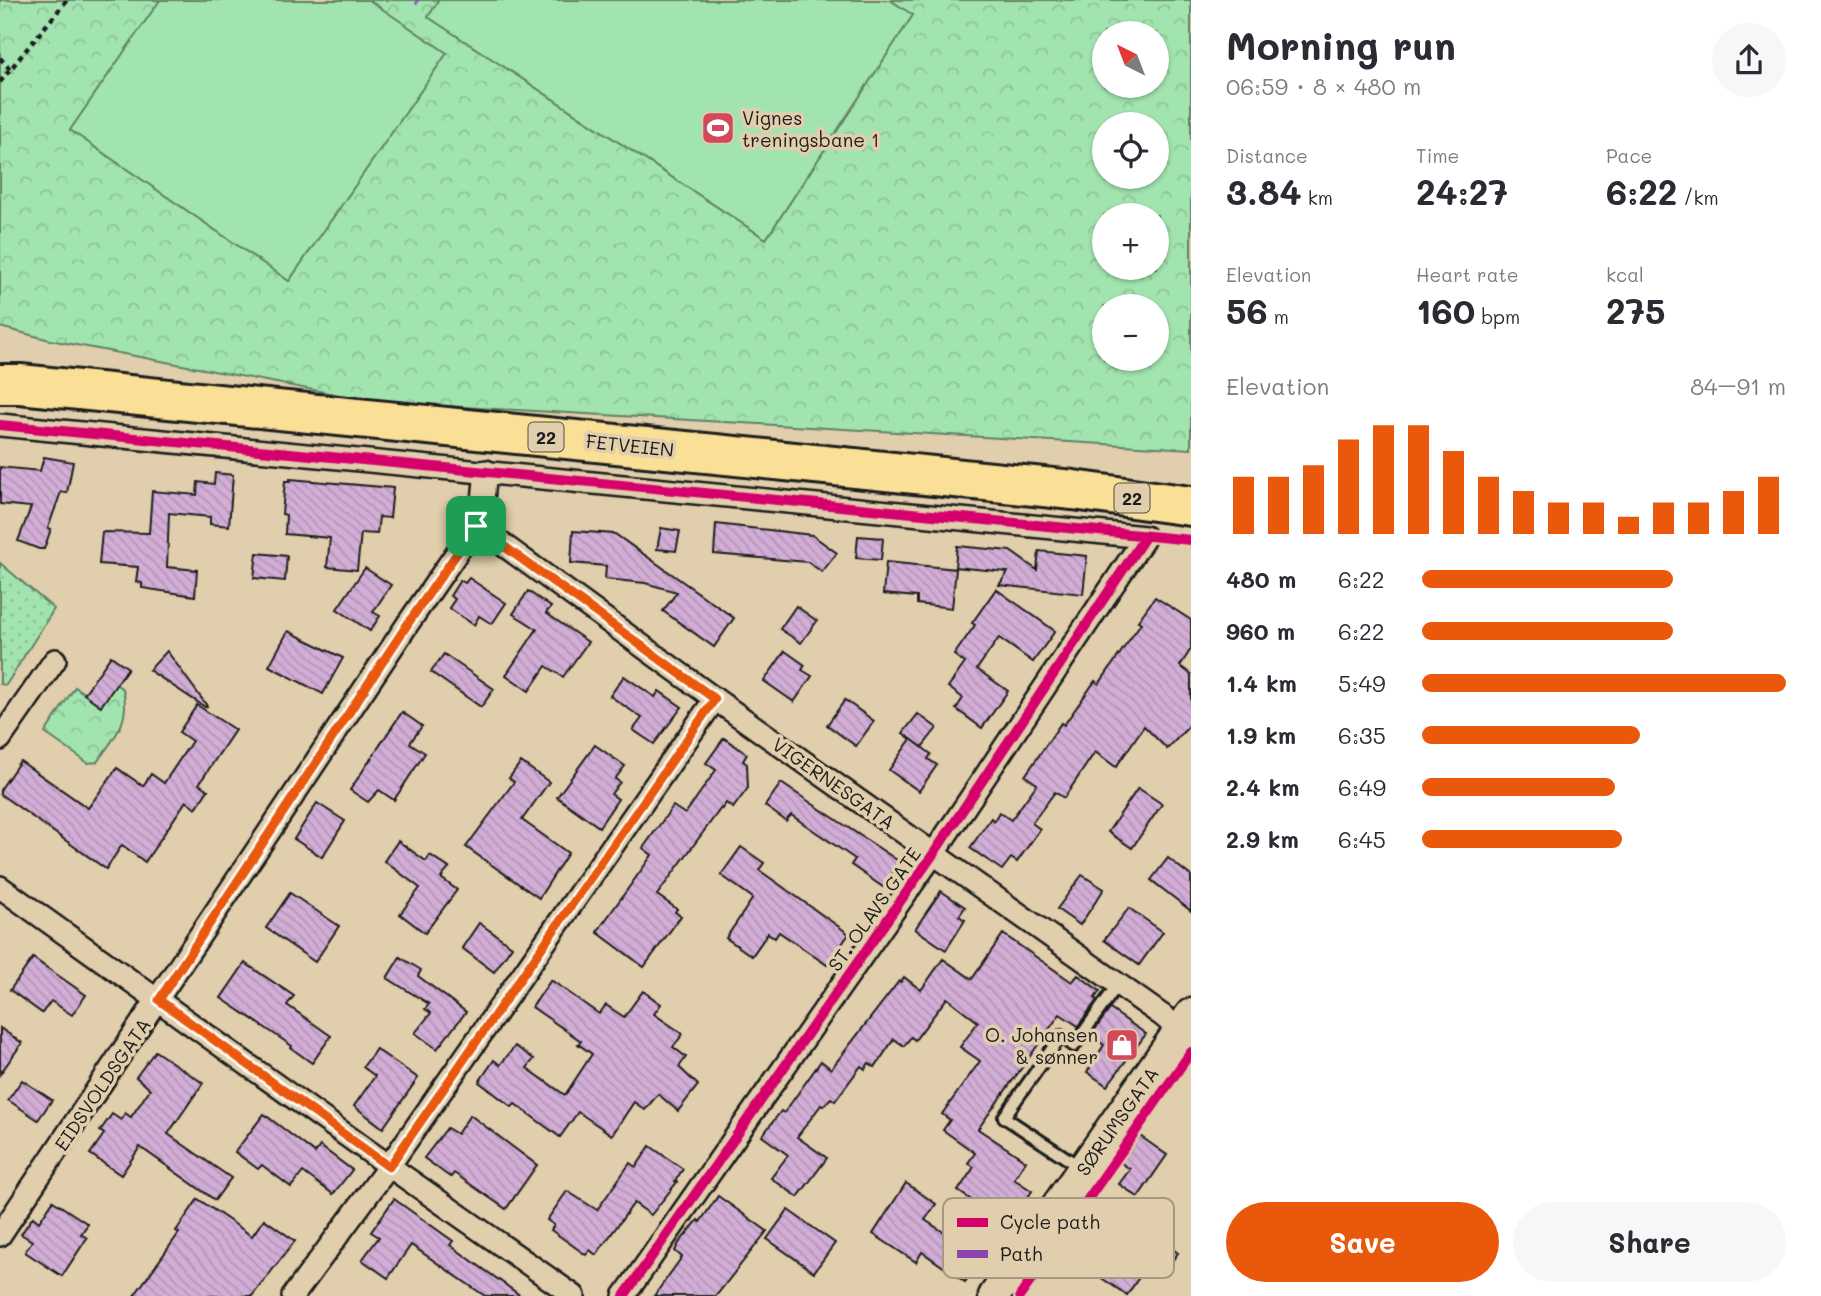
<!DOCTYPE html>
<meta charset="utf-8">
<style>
:root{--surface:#fff;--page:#f7f7f7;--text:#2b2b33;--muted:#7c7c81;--accent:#ea580c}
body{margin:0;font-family:Mali,sans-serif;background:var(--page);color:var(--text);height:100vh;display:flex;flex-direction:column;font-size:26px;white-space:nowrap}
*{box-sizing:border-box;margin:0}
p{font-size:23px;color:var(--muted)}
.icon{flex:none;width:38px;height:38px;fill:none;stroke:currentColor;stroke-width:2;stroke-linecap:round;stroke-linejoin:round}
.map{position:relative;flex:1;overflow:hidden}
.side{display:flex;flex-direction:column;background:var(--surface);width:630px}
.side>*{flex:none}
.needle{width:46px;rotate:318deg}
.controls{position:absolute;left:1092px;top:21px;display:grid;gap:14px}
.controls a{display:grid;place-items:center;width:77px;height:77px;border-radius:50%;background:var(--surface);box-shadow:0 2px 5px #0004;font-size:35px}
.pin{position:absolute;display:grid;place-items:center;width:60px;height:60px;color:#fff;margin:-30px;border-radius:14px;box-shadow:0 4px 10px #0006}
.round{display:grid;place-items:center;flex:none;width:74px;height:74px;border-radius:37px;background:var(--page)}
.headline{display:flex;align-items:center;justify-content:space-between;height:119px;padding:0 35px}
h1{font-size:38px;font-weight:700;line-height:52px}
.metrics{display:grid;grid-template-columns:repeat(3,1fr);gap:10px;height:119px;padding:7px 35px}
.metrics div{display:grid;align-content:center}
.metrics b{font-size:35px;font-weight:700}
.metrics small{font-size:19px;font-weight:400}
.metrics p{font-size:19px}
.chart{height:196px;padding:14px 35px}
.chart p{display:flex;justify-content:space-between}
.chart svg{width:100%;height:126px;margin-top:7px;stroke:var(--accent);stroke-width:6}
.button{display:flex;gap:14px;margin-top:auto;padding:14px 35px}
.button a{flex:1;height:80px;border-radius:42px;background:var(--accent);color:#fff;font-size:28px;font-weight:700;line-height:80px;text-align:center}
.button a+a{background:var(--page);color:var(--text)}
ul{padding:0 35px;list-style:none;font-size:23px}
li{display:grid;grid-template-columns:112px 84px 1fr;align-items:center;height:52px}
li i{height:18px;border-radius:9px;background:var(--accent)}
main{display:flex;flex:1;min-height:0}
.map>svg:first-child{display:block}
.grass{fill:url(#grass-dots);stroke:#5f8066;stroke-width:2}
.park{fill:url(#park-crowns);stroke:#5f8066;stroke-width:2;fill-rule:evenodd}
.garden{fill:#a2e4af;stroke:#5f8066;stroke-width:2}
.building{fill:url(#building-back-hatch);stroke:#1c1c1c;stroke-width:2}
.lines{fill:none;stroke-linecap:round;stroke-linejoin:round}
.lane-casing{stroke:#1c1c1c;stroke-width:16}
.street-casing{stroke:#1c1c1c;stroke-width:26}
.secondary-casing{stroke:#1c1c1c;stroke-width:35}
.highway-casing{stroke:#1c1c1c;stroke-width:44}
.path{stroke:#1c1c1c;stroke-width:4.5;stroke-dasharray:5 5;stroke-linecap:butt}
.lane{stroke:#e0ceac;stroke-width:10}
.street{stroke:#e0ceac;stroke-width:21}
.secondary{stroke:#e0ceac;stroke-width:30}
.highway{stroke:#fadf96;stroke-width:38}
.quiet{stroke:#8e44ad;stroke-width:9;stroke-dasharray:18 9;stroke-linecap:butt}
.cycleway-casing{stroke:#e0ceac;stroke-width:15}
.cycleway{stroke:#d6006c;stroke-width:10}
.route-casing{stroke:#fff;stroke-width:14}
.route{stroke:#ea580c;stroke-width:9}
.labels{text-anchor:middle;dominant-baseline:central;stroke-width:7;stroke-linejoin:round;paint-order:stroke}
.shield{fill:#e0ceac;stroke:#575147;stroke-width:2}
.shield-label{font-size:18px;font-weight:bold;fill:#1c1c1c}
.poi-label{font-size:19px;fill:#1c1c1c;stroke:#e0ceac;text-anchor:start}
.street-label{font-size:19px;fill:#1c1c1c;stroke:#e0ceac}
.key{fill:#e0ceac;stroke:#a59981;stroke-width:2}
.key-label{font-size:19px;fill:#1c1c1c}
</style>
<main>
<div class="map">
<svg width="1191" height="1296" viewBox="0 0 1191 1296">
<defs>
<pattern id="grass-dots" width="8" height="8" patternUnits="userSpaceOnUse" patternTransform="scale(1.75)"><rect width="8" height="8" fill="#a2e4af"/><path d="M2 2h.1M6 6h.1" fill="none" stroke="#8bc396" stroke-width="1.8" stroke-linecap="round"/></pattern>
<pattern id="park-crowns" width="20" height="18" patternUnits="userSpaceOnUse" patternTransform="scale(1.75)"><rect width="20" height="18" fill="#a2e4af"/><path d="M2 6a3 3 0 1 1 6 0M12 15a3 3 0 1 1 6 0" fill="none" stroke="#8bc396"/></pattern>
<pattern id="building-back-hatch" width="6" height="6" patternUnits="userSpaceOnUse" patternTransform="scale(1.75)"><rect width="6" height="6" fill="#d2add6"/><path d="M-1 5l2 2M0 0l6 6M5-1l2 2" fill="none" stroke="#b494b7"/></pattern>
</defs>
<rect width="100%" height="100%" fill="#e0ceac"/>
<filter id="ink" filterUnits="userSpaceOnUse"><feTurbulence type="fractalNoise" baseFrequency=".0143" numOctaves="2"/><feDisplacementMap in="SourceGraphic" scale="14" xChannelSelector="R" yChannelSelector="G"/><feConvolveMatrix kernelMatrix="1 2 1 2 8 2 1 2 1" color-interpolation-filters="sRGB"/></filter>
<g filter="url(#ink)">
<polygon class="grass" points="0,563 54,609 6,685 0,684"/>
<g class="park">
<path d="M 0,0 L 1191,0 L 1191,449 L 377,402 L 50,340 L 0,327 ZM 1104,33 L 1157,33 L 1157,86 L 1104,86 ZM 1104,124 L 1157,124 L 1157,177 L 1104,177 ZM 1104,215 L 1157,215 L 1157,268 L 1104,268 ZM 1104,306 L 1157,306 L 1157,359 L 1104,359 Z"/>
<path d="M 114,683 L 123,689 C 131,722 115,736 97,762 L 88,763 L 45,733 L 75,687 L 99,704 Z"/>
</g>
<g class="garden">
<polygon points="160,0 369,0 447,53 289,281 70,130"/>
<polygon points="439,0 890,0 913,15 766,239 428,17"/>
</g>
<g class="building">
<polygon points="44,457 73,462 67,493 61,492 48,528 51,529 44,549 39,549 18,541 31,507 0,504 0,467 40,471"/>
<polygon points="215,473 233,475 229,526 210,524 210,517 169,513 167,567 197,570 195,596 142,588 142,583 136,582 138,567 99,564 102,532 149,533 152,491 197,495 198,482 214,484"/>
<polygon points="290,479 393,488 390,518 379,517 377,534 361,533 357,570 327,567 330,538 285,534 286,515 282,514 285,481 290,481"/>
<polygon points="716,524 812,535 837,553 822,572 808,562 714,554"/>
<polygon points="661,528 680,531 676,551 657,549"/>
<polygon points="573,531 615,534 734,618 714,647 663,611 677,592 645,583 605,579 606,566 571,563"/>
<polygon points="858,536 883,538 881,560 856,558"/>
<polygon points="957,546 1010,551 1037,570 1039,551 1087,556 1083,594 999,585 1008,572 955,567"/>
<polygon points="257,553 287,556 285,581 254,578"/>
<polygon points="886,562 956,569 952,608 917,604 917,597 883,594"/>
<polygon points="365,568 391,585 373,612 380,616 370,631 337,609"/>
<polygon points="469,578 506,603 492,624 479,616 474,625 449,608 455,599 450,596 460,580 465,583"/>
<polygon points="996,589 1055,631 1033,662 999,638 977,669 1008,691 982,728 956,709 963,698 948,687 965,663 954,655 975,625 972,623"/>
<polygon points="528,591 551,607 546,613 588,642 563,677 546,666 529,691 506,675 537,629 513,614"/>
<polygon points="1155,597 1191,620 1191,649 1180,666 1191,674 1191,724 1167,749 1144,726 1116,767 1095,752 1064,798 1055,792 1032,823 1040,829 1017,862 1011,858 1002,870 970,848 991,818 994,821 999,812 1011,820 1037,784 1025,776 1061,723 1064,725 1095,681 1099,684 1141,623 1138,621"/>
<polygon points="796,606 817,621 801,643 780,629"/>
<polygon points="288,631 343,658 323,694 269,666"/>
<polygon points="167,651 207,706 205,707 149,670"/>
<polygon points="785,651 805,665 802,670 812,676 794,702 764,681"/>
<polygon points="444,654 494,689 481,707 431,672"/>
<polygon points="111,656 128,668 101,706 84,694"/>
<polygon points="624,676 655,697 659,691 682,707 654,744 633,730 642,718 610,696"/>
<polygon points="845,700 874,721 856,746 827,725"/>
<polygon points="197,705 235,730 199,784 208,790 196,808 186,801 145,862 122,845 106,869 0,794 0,790 20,761 88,808 117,768 143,786 151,774 164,783 192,741 179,732"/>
<polygon points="402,712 422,726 410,743 425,753 394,800 379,790 368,802 350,790"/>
<polygon points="918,714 937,728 922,747 903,733"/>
<polygon points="724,738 747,754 743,761 747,764 748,788 733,808 726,803 722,809 721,808 657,895 677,909 675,912 681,916 644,967 597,932 652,855 643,848 673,806 685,814 716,770 706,763"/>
<polygon points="911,739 931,754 928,759 937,765 919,791 889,770"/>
<polygon points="595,745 625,766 615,779 620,782 611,794 618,799 599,827 557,797"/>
<polygon points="521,762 549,782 522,820 568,853 539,898 466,847 514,782 509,778"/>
<polygon points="781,783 900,862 883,887 851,865 855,859 791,815 786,821 765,806"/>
<polygon points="1138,788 1162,804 1132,848 1108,832"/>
<polygon points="317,803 345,821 322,857 294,839"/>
<polygon points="398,841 426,861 430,855 449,868 441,878 457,890 425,933 400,914 420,888 384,861"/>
<polygon points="741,847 764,863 759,870 849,934 827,965 779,932 775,938 768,933 752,956 726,938 753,898 721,875"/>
<polygon points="1168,858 1191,876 1191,911 1151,880"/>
<polygon points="1082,875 1104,889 1080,925 1057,909"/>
<polygon points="941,891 965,907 959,916 965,920 946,950 915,929"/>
<polygon points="290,893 339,926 315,962 266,928"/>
<polygon points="1129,908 1163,932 1139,965 1104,940"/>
<polygon points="479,923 512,946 494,972 462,948"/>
<polygon points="1003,934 1072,982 1078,975 1100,991 1095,998 1097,1000 1078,1026 1060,1014 978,1129 1026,1161 1014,1179 1032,1191 1009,1225 958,1191 974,1167 968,1163 975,1153 943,1130 950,1120 942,1114 980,1061 960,1047 978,1022 947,998 915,1040 911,1037 904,1046 894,1039 875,1067 869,1063 865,1069 861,1066 835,1101 831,1098 823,1106 821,1105 797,1137 827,1158 798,1197 771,1178 788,1155 762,1136 781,1111 784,1113 821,1061 831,1069 899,981 901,982 904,977 921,990 943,959 972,979"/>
<polygon points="400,957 421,970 418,976 466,1012 437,1049 415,1033 431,1013 425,1009 429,1004 387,978"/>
<polygon points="33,958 86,995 72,1015 51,1001 42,1013 10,990"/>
<polygon points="245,963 294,996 287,1005 331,1036 312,1063 291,1048 292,1046 221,998"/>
<polygon points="551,980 599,1014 606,1005 624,1017 643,991 661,1004 654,1014 683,1034 673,1047 686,1057 679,1067 698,1085 678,1111 658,1094 645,1110 634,1102 612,1135 578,1112 560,1137 515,1104 512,1107 479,1082 494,1060 500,1065 515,1046 534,1059 527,1068 565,1095 592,1054 578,1044 581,1041 532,1007"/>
<polygon points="1110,1009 1146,1034 1107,1086 1087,1072 1104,1045 1091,1035"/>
<polygon points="0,1028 22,1043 0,1074"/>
<polygon points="376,1049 418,1078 383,1128 354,1106 375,1076 363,1067"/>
<polygon points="155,1051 203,1083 168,1134 231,1178 215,1200 140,1147 121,1175 90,1154 104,1134 100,1131 112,1114 121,1120 125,1113 131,1117 150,1089 136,1077"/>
<polygon points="22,1080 52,1100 38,1120 8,1100"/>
<polygon points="264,1114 315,1153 320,1146 352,1170 333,1194 303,1172 291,1187 262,1165 258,1169 235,1152"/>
<polygon points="470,1115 537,1165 506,1209 454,1173 451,1177 447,1175 424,1158 447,1128 457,1134"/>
<polygon points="1140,1136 1167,1155 1138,1197 1119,1184 1130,1169 1121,1163"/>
<polygon points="650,1146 683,1169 675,1181 677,1182 651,1215 634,1203 596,1255 590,1250 586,1255 551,1230 554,1225 547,1220 567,1191 597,1210 630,1163 636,1167"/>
<polygon points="906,1183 936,1204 925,1220 982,1257 965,1282 922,1252 916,1262 873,1234"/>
<polygon points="718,1196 767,1231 716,1296 654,1296 682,1257 675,1251 679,1243 698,1220 700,1222"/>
<polygon points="198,1199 252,1236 264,1219 295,1241 252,1296 134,1296 179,1233 176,1231"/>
<polygon points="394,1199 453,1241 450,1245 521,1296 485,1296 411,1245 388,1278 362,1260 379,1237 371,1232"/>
<polygon points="53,1201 88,1224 81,1234 87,1238 62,1276 25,1252 32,1241 21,1234 33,1217 39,1222"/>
<polygon points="788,1210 835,1243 814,1272 767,1239"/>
<polygon points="1133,1220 1178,1253 1167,1268 1152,1258 1127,1295 1100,1277 1124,1241 1120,1239"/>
</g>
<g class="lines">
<defs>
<polyline id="lane" points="1083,1169 1004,1117 1061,1036 1074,1046 1118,984"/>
<g id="street">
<polyline points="0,425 1145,537 934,853 624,1296"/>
<polyline points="476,525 715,699 1163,1016 1191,1040"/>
<polyline points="0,739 55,660"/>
<polyline points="0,887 389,1166 574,1296"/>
<polyline points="0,1235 409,622 476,525 483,500 486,471"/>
<polyline points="293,1296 389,1166 715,699"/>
</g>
<polyline id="secondary" points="994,1296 1191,1014"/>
<polyline id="highway" points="0,384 20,384 1073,490 1191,506"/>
</defs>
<use href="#lane" class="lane-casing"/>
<use href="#street" class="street-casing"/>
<use href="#secondary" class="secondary-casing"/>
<use href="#highway" class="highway-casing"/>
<g class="path">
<polyline points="0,58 10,69"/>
<polyline points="0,82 67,0"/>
</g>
<use href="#lane" class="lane"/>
<use href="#street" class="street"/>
<use href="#secondary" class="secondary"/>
<use href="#highway" class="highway"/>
<polyline class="quiet" points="417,0 419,1"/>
<defs>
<g id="cycleway">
<polyline points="0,425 1191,540"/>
<polyline points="624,1296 934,853 1145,537"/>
<polyline points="1020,1296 1191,1052"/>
</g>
</defs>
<use href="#cycleway" class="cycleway-casing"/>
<use href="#cycleway" class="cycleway"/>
</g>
</g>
<g class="lines" filter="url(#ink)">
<defs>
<polygon id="route" points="476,526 715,699 389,1167 159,1000 409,622"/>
</defs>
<use href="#route" class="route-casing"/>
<use href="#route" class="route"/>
</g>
<defs>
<symbol id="stadium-square" viewBox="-11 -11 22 22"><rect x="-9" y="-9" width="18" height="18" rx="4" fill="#d1495b" stroke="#e0ceac"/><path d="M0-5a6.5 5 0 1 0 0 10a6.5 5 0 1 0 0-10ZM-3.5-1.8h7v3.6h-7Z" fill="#fff"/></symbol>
<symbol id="shop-square" viewBox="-11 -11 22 22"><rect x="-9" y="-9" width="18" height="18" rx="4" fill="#d1495b" stroke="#e0ceac"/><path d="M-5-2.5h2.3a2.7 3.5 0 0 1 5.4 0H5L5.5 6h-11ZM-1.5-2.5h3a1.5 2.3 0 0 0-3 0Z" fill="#fff"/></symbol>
</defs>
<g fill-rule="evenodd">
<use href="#stadium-square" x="699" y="109" width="38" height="38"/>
<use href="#shop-square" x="1103" y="1026" width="38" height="38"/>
</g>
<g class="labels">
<g class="shield">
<rect x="528.5" y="422.5" width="35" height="29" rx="5"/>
<rect x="1114.5" y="483.5" width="35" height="29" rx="5"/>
</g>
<g class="shield-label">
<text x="546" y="437">22</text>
<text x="1132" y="498">22</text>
</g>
<g class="poi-label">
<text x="742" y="117">Vignes<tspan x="742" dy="22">treningsbane 1</tspan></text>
<text x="1098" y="1034" text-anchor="end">O. Johansen<tspan x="1098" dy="22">&amp; sønner</tspan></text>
</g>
<g class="street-label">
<text transform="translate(630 445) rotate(6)">FETVEIEN</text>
<text transform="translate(834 783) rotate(35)">VIGERNESGATA</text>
<text transform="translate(874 909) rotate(-55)">ST. OLAVS GATE</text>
<text transform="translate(102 1084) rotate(-56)">EIDSVOLDSGATA</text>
<text transform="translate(1117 1121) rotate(-55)">SØRUMSGATA</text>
</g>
</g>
<rect x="943" y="1198" width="231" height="80" rx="10" class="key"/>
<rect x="957" y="1218" width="31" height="9" fill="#d6006c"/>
<rect x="957" y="1250" width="31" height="8" fill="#8e44ad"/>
<g class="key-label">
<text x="1000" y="1229">Cycle path</text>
<text x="1000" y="1261">Path</text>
</g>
</svg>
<div class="controls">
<a><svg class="needle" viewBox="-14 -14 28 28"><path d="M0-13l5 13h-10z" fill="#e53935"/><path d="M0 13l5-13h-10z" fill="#7c7c81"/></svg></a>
<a><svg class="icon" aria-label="locate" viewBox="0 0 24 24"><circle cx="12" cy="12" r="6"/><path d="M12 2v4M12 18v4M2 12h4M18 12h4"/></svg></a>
<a>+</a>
<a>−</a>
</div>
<div class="pin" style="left:476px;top:526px;background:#1e9e55"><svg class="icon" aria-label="arrive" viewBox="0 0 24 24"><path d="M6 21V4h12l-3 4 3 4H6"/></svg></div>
</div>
<section class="side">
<div class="headline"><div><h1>Morning run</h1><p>06:59 · 8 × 480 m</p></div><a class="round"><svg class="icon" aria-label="share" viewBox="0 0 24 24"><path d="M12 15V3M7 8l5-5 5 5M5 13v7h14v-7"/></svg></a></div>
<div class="metrics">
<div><p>Distance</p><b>3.84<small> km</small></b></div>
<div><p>Time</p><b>24:27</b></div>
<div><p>Pace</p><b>6:22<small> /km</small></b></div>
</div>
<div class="metrics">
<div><p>Elevation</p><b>56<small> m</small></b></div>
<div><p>Heart rate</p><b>160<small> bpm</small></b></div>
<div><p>kcal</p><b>275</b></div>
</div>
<div class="chart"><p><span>Elevation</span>84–91 m</p>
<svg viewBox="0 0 160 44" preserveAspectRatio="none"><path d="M5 44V24M15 44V24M25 44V20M35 44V11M45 44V6M55 44V6M65 44V15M75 44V24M85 44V29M95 44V33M105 44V33M115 44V38M125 44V33M135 44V33M145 44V29M155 44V24"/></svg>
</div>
<ul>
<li><b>480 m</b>6:22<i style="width:69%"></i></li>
<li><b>960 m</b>6:22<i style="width:69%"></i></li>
<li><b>1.4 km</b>5:49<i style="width:100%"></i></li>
<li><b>1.9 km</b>6:35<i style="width:60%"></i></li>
<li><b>2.4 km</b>6:49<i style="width:53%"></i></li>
<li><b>2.9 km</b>6:45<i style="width:55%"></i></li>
</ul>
<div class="button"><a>Save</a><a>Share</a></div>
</section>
</main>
